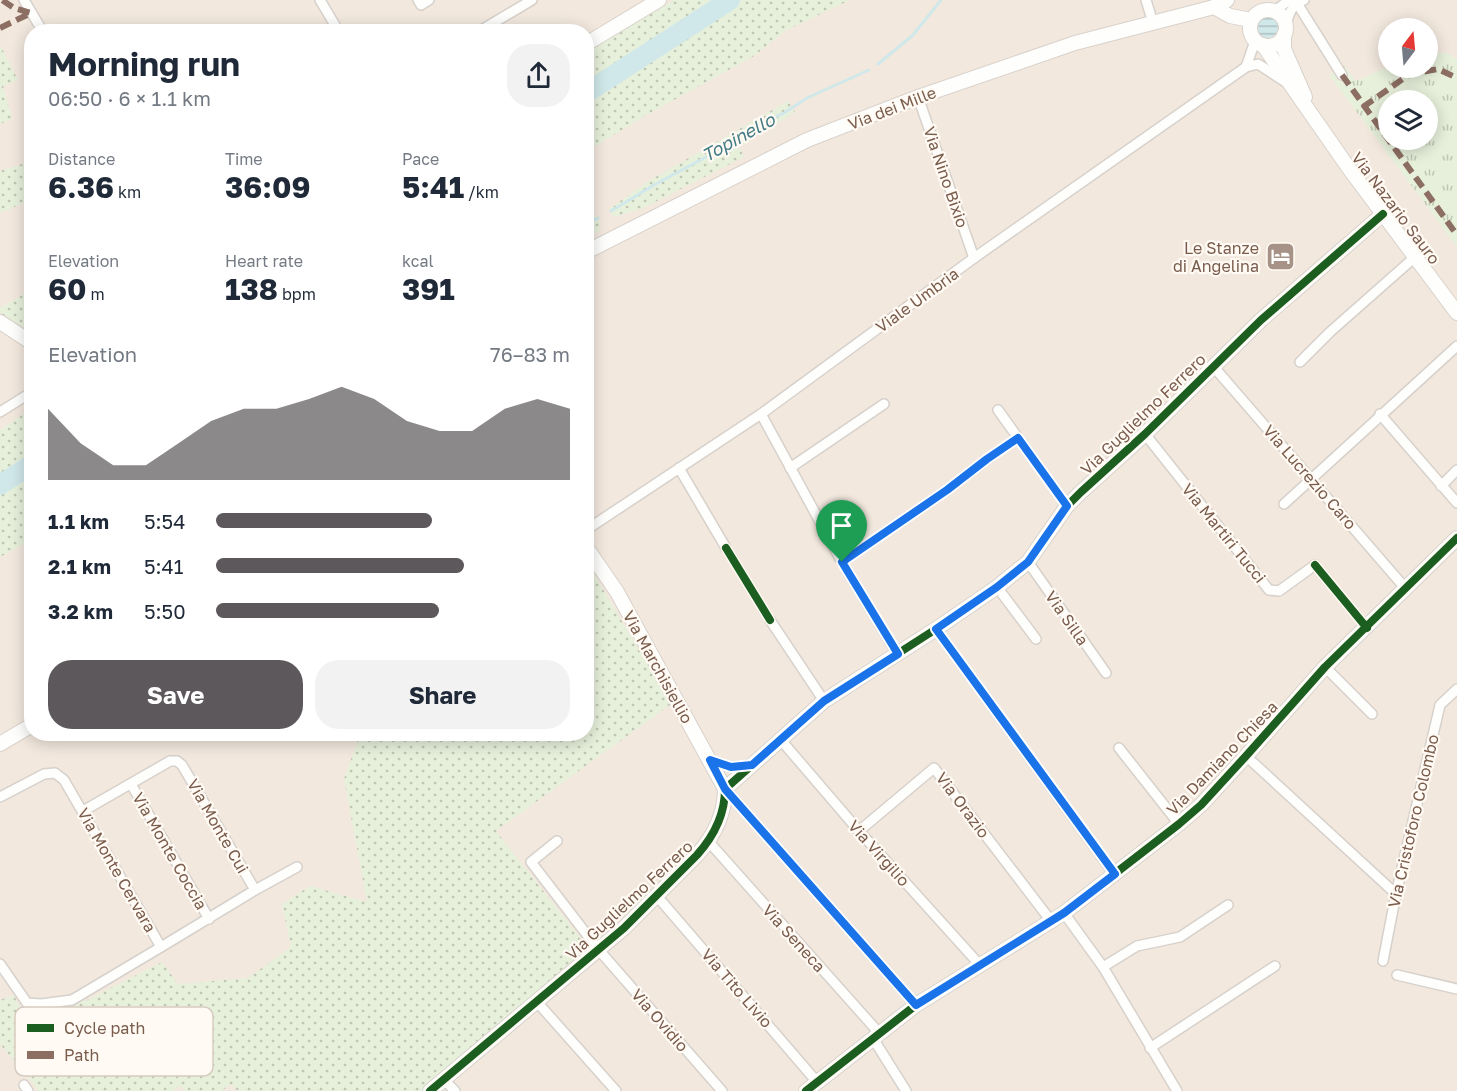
<!DOCTYPE html>
<meta charset="utf-8">
<style>
:root{--surface:#fff;--page:#f2f2f3;--text:#1f2937;--muted:#747a83;--accent:#5c585b}
body{margin:0;font-family:"Golos Text",sans-serif;background:var(--page);color:var(--text);height:100vh;display:flex;flex-direction:column;font-size:22px;white-space:nowrap}
*{box-sizing:border-box;margin:0}
p{font-size:20px;color:var(--muted)}
.icon{flex:none;width:33px;height:33px;fill:none;stroke:currentColor;stroke-width:2;stroke-linecap:round;stroke-linejoin:round}
.map{position:relative;flex:1;overflow:hidden}
.drawer{position:absolute;left:24px;top:24px;width:570px;height:717px;display:flex;flex-direction:column;background:var(--surface);border-radius:24px;box-shadow:0 3px 15px #0003}
.drawer>*{flex:none}
.needle{width:39px;rotate:16deg}
.controls{position:absolute;left:1378px;top:18px;display:grid;gap:12px}
.controls a{display:grid;place-items:center;width:60px;height:60px;border-radius:50%;background:var(--surface);box-shadow:0 3px 15px #0003;font-size:30px}
.pin{position:absolute;display:grid;place-items:center;width:51px;height:51px;color:#fff;margin:-62px -26px;border-radius:50% 50% 50% 0;rotate:-45deg;box-shadow:0 0 6px #0007}
.pin .icon{rotate:45deg}
.round{display:grid;place-items:center;flex:none;width:63px;height:63px;border-radius:24px;background:var(--page)}
.summary{display:flex;align-items:center;justify-content:space-between;height:102px;padding:0 24px}
h1{font-size:33px;font-weight:700;line-height:45px}
.metrics{display:grid;grid-template-columns:repeat(3,1fr);gap:9px;height:102px;padding:6px 24px}
.metrics div{display:grid;align-content:center}
.metrics b{font-size:30px;font-weight:700}
.metrics small{font-size:16px;font-weight:400}
.metrics p{font-size:16px}
.chart{height:168px;padding:12px 24px}
.chart p{display:flex;justify-content:space-between}
.chart svg{width:100%;height:108px;margin-top:6px;fill:var(--accent);opacity:.7}
.primary-button{display:flex;gap:12px;margin-top:auto;padding:12px 24px}
.primary-button a{flex:1;height:69px;border-radius:24px;background:var(--accent);color:#fff;font-size:24px;font-weight:700;line-height:69px;text-align:center}
.primary-button a+a{background:var(--page);color:var(--text)}
ul{padding:0 24px;list-style:none;font-size:20px}
li{display:grid;grid-template-columns:96px 72px 1fr;align-items:center;height:45px}
li i{height:15px;border-radius:8px;background:var(--accent)}
.map>svg:first-child{display:block}
.residential{fill:#f2e8de;fill-rule:evenodd}
.grass{fill:url(#grass-dots)}
.park{fill:url(#park-tufts);fill-rule:evenodd}
.water{fill:url(#water-rules)}
.lines{fill:none;stroke-linecap:round;stroke-linejoin:round}
.stream{stroke:#d0e8ea;stroke-width:3}
.river{stroke:#d0e8ea;stroke-width:20}
.street-casing{stroke:#d7d1cb;stroke-width:12}
.secondary-casing{stroke:#d9d2cb;stroke-width:16}
.street{stroke:#fefefd;stroke-width:9}
.secondary{stroke:#fefefd;stroke-width:14}
.quiet{stroke:#8d6e63;stroke-width:6;stroke-dasharray:12 6;stroke-linecap:butt}
.cycleway-casing{stroke:#fffaf3;stroke-width:11}
.cycleway{stroke:#1b5e20;stroke-width:8}
.route-casing{stroke:#fff;stroke-width:12}
.route{stroke:#1a73e8;stroke-width:8}
.labels{text-anchor:middle;dominant-baseline:central;stroke-width:4.5;stroke-linejoin:round;paint-order:stroke}
.street-label{font-size:16px;fill:#7a5c4d;stroke:#fffaf3}
.poi-label{font-size:16px;fill:#7a5c4d;stroke:#fffaf3;text-anchor:end}
.water-label{font-size:18px;font-style:italic;fill:#437c86;stroke:#fffaf3}
.key{fill:#fffaf3;stroke:#d7cbc1;stroke-width:1.5}
.key-label{font-size:16px;fill:#7a5c4d}
</style>
<div class="map">
<svg width="1457" height="1091" viewBox="0 0 1457 1091">
<defs>
<pattern id="grass-dots" width="8" height="8" patternUnits="userSpaceOnUse" patternTransform="scale(1.5)"><rect width="8" height="8" fill="#e7f0db"/><path d="M2 2h.1M6 6h.1" fill="none" stroke="#c0c6b4" stroke-width="1.8" stroke-linecap="round"/></pattern>
<pattern id="park-tufts" width="24" height="20" patternUnits="userSpaceOnUse" patternTransform="scale(1.5)"><rect width="24" height="20" fill="#e7f0db"/><path d="M3 7l-1-3M5 7V3M7 7l1-3M15 17l-1-3M17 17v-4M19 17l1-3" fill="none" stroke="#c0c6b4"/></pattern>
<pattern id="water-rules" width="6" height="5" patternUnits="userSpaceOnUse" patternTransform="scale(1.5)"><rect width="6" height="5" fill="#d0e8ea"/><path d="M0 2.5h6" fill="none" stroke="#aebfc0"/></pattern>
</defs>
<rect width="100%" height="100%" fill="#f9f5f0"/>
<path class="residential" d="M 0,0 L 1457,0 L 1457,1091 L 0,1091 ZM 1389,28 L 1428,28 L 1428,68 L 1389,68 ZM 32,32 L 586,32 L 586,734 L 32,734 ZM 1389,100 L 1428,100 L 1428,140 L 1389,140 Z"/>
<g class="grass">
<polygon points="674,0 850,0 785,31 754,56 650,113 587,151 587,52"/>
<polygon points="0,45 18,80 3,86 12,119 0,124"/>
<polygon points="788,101 795,112 739,147 744,157 641,209 614,217 609,209 647,182"/>
<polygon points="28,162 31,170 31,200 0,213 0,171"/>
<polygon points="592,216 596,216 601,223 599,231 587,238 587,219"/>
<polygon points="31,290 31,335 0,313 0,308"/>
<polygon points="31,409 31,540 0,557 0,430"/>
<polygon points="591,569 671,704 496,831 589,949 425,1091 238,1091 230,1084 222,1091 186,1091 179,1086 173,1091 39,1091 0,1044 0,1000 14,995 22,1013 87,1000 162,962 178,984 248,978 291,947 282,904 310,886 367,902 344,779 360,734 586,734 586,572"/>
</g>
<path class="park" d="M 1428,52 L 1448,53 L 1457,60 L 1457,247 L 1329,75 L 1344,65 L 1356,81 L 1389,66 L 1428,68 ZM 1389,100 L 1428,100 L 1428,140 L 1389,140 Z"/>
<circle class="water" cx="1267" cy="27" r="11"/>
<g class="lines">
<g class="stream">
<polyline points="878,64 913,35 941,0"/>
<polyline points="611,211 654,185 706,157 759,124 784,113 807,98 869,70"/>
<polyline points="586,225 598,218"/>
</g>
<g class="river">
<polyline points="586,93 730,0"/>
<polyline points="0,485 32,464"/>
</g>
<defs>
<g id="street">
<polyline points="24,0 43,32"/>
<polyline points="320,0 339,32"/>
<polyline points="418,0 421,5 429,0"/>
<polyline points="1146,0 1153,23"/>
<polyline points="1295,0 1342,75"/>
<polyline points="1275,11 1289,0"/>
<path d="M 1286,25 C 1289,13 1292,4 1304,0"/>
<polyline points="478,32 532,0"/>
<polyline points="1246,67 1255,41"/>
<polyline points="918,97 974,258"/>
<polyline points="1300,362 1330,332 1415,257"/>
<polyline points="1213,366 1406,589"/>
<polyline points="998,410 1067,506"/>
<polyline points="0,412 32,392"/>
<polyline points="761,414 842,562 898,655"/>
<polyline points="1380,414 1457,503"/>
<polyline points="1145,434 1269,590 1279,591 1315,565"/>
<polyline points="679,468 726,548"/>
<polyline points="790,468 884,404"/>
<polyline points="1441,486 1457,470"/>
<polyline points="1284,504 1457,346"/>
<polyline points="586,530 761,414 974,258 1246,67 1258,64 1287,83"/>
<polyline points="842,562 947,490 987,459 1018,438"/>
<polyline points="1028,562 1106,673"/>
<polyline points="997,587 1036,639"/>
<polyline points="770,620 824,701"/>
<polyline points="936,629 1115,875"/>
<polyline points="1325,667 1372,714"/>
<polyline points="780,739 859,831 979,964"/>
<polyline points="1119,748 1179,824"/>
<polyline points="1246,756 1396,894"/>
<polyline points="710,760 731,767 752,765"/>
<polyline points="131,784 209,919"/>
<polyline points="725,789 916,1005"/>
<polyline points="0,797 44,774 55,773 64,780 161,947 72,1000 41,1004 27,1003 0,964"/>
<polyline points="83,811 170,761 177,761 182,765 255,890 161,947"/>
<polyline points="859,831 934,768 1051,921"/>
<polyline points="557,841 531,862 598,949 722,1091"/>
<polyline points="709,842 880,1034"/>
<polyline points="255,890 297,867"/>
<polyline points="656,895 817,1082"/>
<polyline points="1064,913 1103,967 1177,1091"/>
<polyline points="1383,961 1396,894 1440,705 1457,689"/>
<polyline points="1103,967 1137,946 1180,937 1228,905"/>
<polyline points="1397,975 1457,989"/>
<polyline points="537,1002 616,1091"/>
<polyline points="874,1040 906,1091"/>
<polyline points="1150,1048 1275,966"/>
<polyline points="443,1079 455,1091"/>
<polyline points="24,1085 28,1091"/>
</g>
<g id="secondary">
<polyline points="1214,7 1230,16 1251,20"/>
<circle cx="1268" cy="28" r="18"/>
<polyline points="1284,35 1284,49 1305,97"/>
<polyline points="586,44 659,0"/>
<polyline points="1263,45 1348,167 1457,313"/>
<polyline points="586,252 807,140 918,97 1075,43 1214,7 1227,0"/>
<polyline points="0,322 32,343"/>
<polyline points="586,547 617,592 725,789"/>
<polyline points="0,744 32,725"/>
<path d="M 430,1091 L 624,928 L 697,855 C 714,836 725,815 725,789 L 824,701 L 936,629 L 997,587 L 1028,562 L 1067,506 L 1081,492 L 1145,434 L 1261,320 L 1383,214"/>
<polyline points="806,1091 916,1005 1064,913 1179,824 1201,805 1246,756 1325,667 1457,538"/>
</g>
</defs>
<use href="#street" class="street-casing"/>
<use href="#secondary" class="secondary-casing"/>
<use href="#street" class="street"/>
<use href="#secondary" class="secondary"/>
<g class="quiet">
<polyline points="0,28 31,13 14,8 2,0"/>
<polyline points="1342,75 1457,235"/>
<polyline points="1363,107 1410,74 1438,69 1457,78"/>
</g>
<defs>
<g id="cycleway">
<polyline points="726,548 770,620"/>
<polyline points="1315,565 1367,628"/>
<path d="M 430,1091 L 624,928 L 697,855 C 714,836 725,815 725,789 L 824,701 L 936,629 L 997,587 L 1028,562 L 1067,506 L 1081,492 L 1145,434 L 1261,320 L 1383,214"/>
<polyline points="806,1091 916,1005 1064,913 1179,824 1201,805 1246,756 1325,667 1457,538"/>
</g>
</defs>
<use href="#cycleway" class="cycleway-casing"/>
<use href="#cycleway" class="cycleway"/>
</g>
<g class="lines">
<defs>
<polygon id="route" points="1018,438 1067,506 1028,562 997,587 936,629 1115,874 1064,913 916,1005 725,789 710,760 731,767 752,765 824,701 898,654 842,562 947,490 987,459"/>
</defs>
<use href="#route" class="route-casing"/>
<use href="#route" class="route"/>
</g>
<defs>
<symbol id="hotel-square" viewBox="-11 -11 22 22"><rect x="-9" y="-9" width="18" height="18" rx="4" fill="#a69286" stroke="#fffaf3"/><path d="M-6-4.5h1.5V1H6V5H4.5V3h-9V5H-6ZM-4 0a1.8 1.8 0 1 1 3.6 0ZM.5 0V-2.5h3Q6-2.5 6 0Z" fill="#fff"/></symbol>
</defs>
<g fill-rule="evenodd">
<use href="#hotel-square" x="1264" y="240" width="33" height="33"/>
</g>
<g class="labels">
<g class="street-label">
<text transform="translate(892 108) rotate(-21)">Via dei Mille</text>
<text transform="translate(946 177) rotate(71)">Via Nino Bixio</text>
<text transform="translate(1396 208) rotate(53)">Via Nazario Sauro</text>
<text transform="translate(917 300) rotate(-36)">Viale Umbria</text>
<text transform="translate(1143 414) rotate(-44)">Via Guglielmo Ferrero</text>
<text transform="translate(1310 477) rotate(49)">Via Lucrezio Caro</text>
<text transform="translate(1224 533) rotate(51)">Via Martiri Tucci</text>
<text transform="translate(1067 618) rotate(55)">Via Silla</text>
<text transform="translate(658 667) rotate(61)">Via Marchisiellio</text>
<text transform="translate(1222 758) rotate(-46)">Via Damiano Chiesa</text>
<text transform="translate(963 805) rotate(53)">Via Orazio</text>
<text transform="translate(1413 821) rotate(-77)">Via Cristoforo Colombo</text>
<text transform="translate(218 826) rotate(60)">Via Monte Cui</text>
<text transform="translate(170 851) rotate(60)">Via Monte Coccia</text>
<text transform="translate(879 853) rotate(48)">Via Virgilio</text>
<text transform="translate(117 870) rotate(60)">Via Monte Cervara</text>
<text transform="translate(629 900) rotate(-43)">Via Guglielmo Ferrero</text>
<text transform="translate(794 938) rotate(48)">Via Seneca</text>
<text transform="translate(737 988) rotate(49)">Via Tito Livio</text>
<text transform="translate(660 1020) rotate(49)">Via Ovidio</text>
</g>
<g class="poi-label">
<text x="1259" y="248">Le Stanze<tspan x="1259" dy="18">di Angelina</tspan></text>
</g>
<g class="water-label">
<text transform="translate(738 137) rotate(-29)">Topinello</text>
</g>
</g>
<rect x="15" y="1007" width="198" height="69" rx="9" class="key"/>
<rect x="27" y="1024" width="27" height="8" fill="#1b5e20"/>
<rect x="27" y="1051" width="27" height="8" fill="#8d6e63"/>
<g class="key-label">
<text x="64" y="1034">Cycle path</text>
<text x="64" y="1061">Path</text>
</g>
</svg>
<div class="controls">
<a><svg class="needle" viewBox="-14 -14 28 28"><path d="M0-13l5 13h-10z" fill="#e53935"/><path d="M0 13l5-13h-10z" fill="#747a83"/></svg></a>
<a><svg class="icon" aria-label="layers" viewBox="0 0 24 24"><path d="M12 4l9 5-9 5-9-5zM3 14l9 5 9-5"/></svg></a>
</div>
<div class="pin" style="left:842px;top:562px;background:#1e9e55"><svg class="icon" aria-label="arrive" viewBox="0 0 24 24"><path d="M6 21V4h12l-3 4 3 4H6"/></svg></div>
<section class="drawer">
<div class="summary"><div><h1>Morning run</h1><p>06:50 · 6 × 1.1 km</p></div><a class="round"><svg class="icon" aria-label="share" viewBox="0 0 24 24"><path d="M12 15V3M7 8l5-5 5 5M5 13v7h14v-7"/></svg></a></div>
<div class="metrics">
<div><p>Distance</p><b>6.36<small> km</small></b></div>
<div><p>Time</p><b>36:09</b></div>
<div><p>Pace</p><b>5:41<small> /km</small></b></div>
</div>
<div class="metrics">
<div><p>Elevation</p><b>60<small> m</small></b></div>
<div><p>Heart rate</p><b>138<small> bpm</small></b></div>
<div><p>kcal</p><b>391</b></div>
</div>
<div class="chart"><p><span>Elevation</span>76–83 m</p>
<svg viewBox="0 0 160 44" preserveAspectRatio="none"><path d="M0 44V15L10 29L20 38L30 38L40 29L50 20L60 15L70 15L80 11L90 6L100 11L110 20L120 24L130 24L140 15L150 11L160 15V44z"/></svg>
</div>
<ul>
<li><b>1.1 km</b>5:54<i style="width:61%"></i></li>
<li><b>2.1 km</b>5:41<i style="width:70%"></i></li>
<li><b>3.2 km</b>5:50<i style="width:63%"></i></li>
</ul>
<div class="primary-button"><a>Save</a><a>Share</a></div>
</section>
</div>
